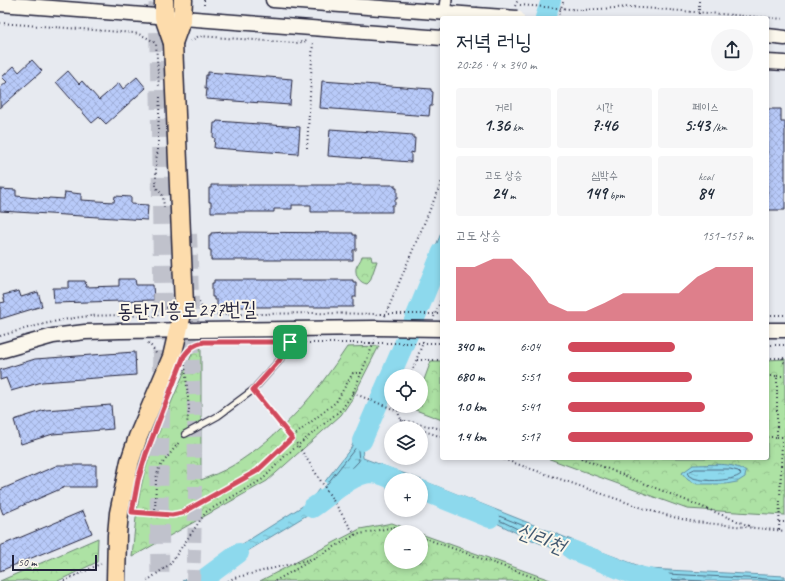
<!DOCTYPE html>
<html lang="ko">
<meta charset="utf-8">
<style>
:root{--surface:#fff;--page:#f6f6f7;--text:#1f2937;--muted:#747a83;--accent:#d1495b}
body{margin:0;font-family:Caveat,"Poor Story",sans-serif;background:var(--page);color:var(--text);height:100vh;display:flex;flex-direction:column;font-size:15px;white-space:nowrap}
*{box-sizing:border-box;margin:0}
p{font-size:13px;color:var(--muted)}
.icon{flex:none;width:22px;height:22px;fill:none;stroke:currentColor;stroke-width:2;stroke-linecap:round;stroke-linejoin:round}
.map{position:relative;flex:1;overflow:hidden}
.side{position:absolute;left:440px;top:16px;width:329px;height:444px;display:flex;flex-direction:column;background:var(--surface);border-radius:4px;box-shadow:0 2px 6px #0003}
.side>*{flex:none}
.controls{position:absolute;left:384px;top:369px;display:grid;gap:8px}
.controls a{display:grid;place-items:center;width:44px;height:44px;border-radius:50%;background:var(--surface);box-shadow:0 2px 6px #0003;font-size:20px}
.scale{position:absolute;left:12px;bottom:10px;width:85px;box-sizing:border-box;padding-left:4px;border:2px solid #22223b;border-top:0;font-size:11px;line-height:14px;white-space:nowrap;color:#22223b;-webkit-text-stroke:3px #fbf7ec;paint-order:stroke}
.pin{position:absolute;display:grid;place-items:center;width:34px;height:34px;color:#fff;margin:-17px;border-radius:8px;box-shadow:0 2px 6px #0006}
.round{display:grid;place-items:center;flex:none;width:42px;height:42px;border-radius:21px;background:var(--page)}
.overview{display:flex;align-items:center;justify-content:space-between;height:68px;padding:0 16px}
h1{font-size:22px;font-weight:600;line-height:30px}
.metrics{display:grid;grid-template-columns:repeat(3,1fr);gap:6px;height:68px;padding:4px 16px}
.metrics div{display:grid;align-content:center;border-radius:4px;background:var(--page);text-align:center}
.metrics b{font-size:17px;font-weight:600}
.metrics small{font-size:11px;font-weight:400}
.metrics p{font-size:11px}
.chart{height:112px;padding:8px 16px}
.chart p{display:flex;justify-content:space-between}
.chart svg{width:100%;height:72px;margin-top:4px;fill:var(--accent);opacity:.7}
ul{padding:0 16px;list-style:none;font-size:13px}
li{display:grid;grid-template-columns:64px 48px 1fr;align-items:center;height:30px}
li i{height:10px;border-radius:5px;background:var(--accent)}
.map>svg:first-child{display:block}
.park{fill:url(#park-crowns);stroke:#688270}
.water{fill:url(#water-ripples);stroke:#6290a6}
.pier{fill:#e7eaf0}
.lines{fill:none;stroke-linecap:round;stroke-linejoin:round}
.shore{stroke:#4d6b82;stroke-width:1}
.river{stroke:#8dd9ed;stroke-width:20}
.building{fill:url(#building-cross-hatch);stroke:#22223b}
.tertiary-tunnel{stroke:#c0c2cc;stroke-width:14;stroke-dasharray:14 7;stroke-linecap:butt}
.trunk-tunnel{stroke:#c0c2cc;stroke-width:19;stroke-dasharray:19 10;stroke-linecap:butt}
.service-casing{stroke:#22223b;stroke-width:8}
.minor-casing{stroke:#22223b;stroke-width:14}
.tertiary-casing{stroke:#22223b;stroke-width:17}
.primary-casing{stroke:#22223b;stroke-width:21}
.path{stroke:#22223b;stroke-width:2;stroke-dasharray:1 3;stroke-linecap:butt}
.service{stroke:#fbf7ec;stroke-width:5.5}
.minor{stroke:#fbf7ec;stroke-width:11}
.tertiary{stroke:#fbf7ec;stroke-width:14}
.primary{stroke:#fddcac;stroke-width:18}
.tertiary-bridge-casing{stroke:#22223b;stroke-width:17;stroke-linecap:butt}
.path-bridge{stroke:#22223b;stroke-width:2;stroke-dasharray:1 3;stroke-linecap:butt}
.tertiary-bridge{stroke:#fbf7ec;stroke-width:14}
.route-casing{stroke:#fff;stroke-width:8}
.route{stroke:#d1495b;stroke-width:5}
.labels{text-anchor:middle;dominant-baseline:central;stroke-width:4;stroke-linejoin:round;paint-order:stroke}
.street-label{font-size:20px;fill:#22223b;stroke:#fbf7ec}
.water-label{font-size:21px;font-style:italic;fill:#425970;stroke:#fbf7ec}
</style>
<div class="map">
<svg width="785" height="581" viewBox="0 0 785 581">
<defs>
<pattern id="park-crowns" width="20" height="18" patternUnits="userSpaceOnUse"><rect width="20" height="18" fill="#ade2a4"/><path d="M2 6a3 3 0 1 1 6 0M12 15a3 3 0 1 1 6 0" fill="none" stroke="#95c28e"/></pattern>
<pattern id="water-ripples" width="26" height="14" patternUnits="userSpaceOnUse"><rect width="26" height="14" fill="#8dd9ed"/><path d="M2 4q2-2 4 0t4 0M15 11q2-2 4 0t4 0" fill="none" stroke="#79bacc"/></pattern>
<pattern id="building-cross-hatch" width="8" height="8" patternUnits="userSpaceOnUse"><rect width="8" height="8" fill="#b8caf9"/><path d="M0 0l8 8M0 8l8-8" fill="none" stroke="#9eadd6"/></pattern>
</defs>
<rect width="100%" height="100%" fill="#e7eaf0"/>
<filter id="ink" filterUnits="userSpaceOnUse"><feTurbulence type="fractalNoise" baseFrequency=".025" numOctaves="2"/><feDisplacementMap in="SourceGraphic" scale="8" xChannelSelector="R" yChannelSelector="G"/><feConvolveMatrix kernelMatrix="1 2 1 2 8 2 1 2 1" color-interpolation-filters="sRGB"/></filter>
<g filter="url(#ink)">
<g class="park">
<path d="M 362,256 L 371,256 L 372,261 L 377,261 L 370,281 L 367,284 C 360,283 355,276 356,268 C 357,264 361,261 362,256 Z"/>
<path d="M 379,346 L 352,399 L 341,415 L 267,481 L 132,557 C 135,527 137,497 146,467 C 159,429 176,392 192,354 L 201,348 L 201,480 C 211,476 222,472 232,466 C 282,435 315,395 347,347 Z"/>
<polygon points="785,359 785,515 687,509 547,458 767,458 767,360"/>
<polygon points="431,361 442,361 442,420 413,409 414,406 421,406 421,388"/>
<polygon points="392,523 416,532 391,532 391,562 421,562 421,534 553,581 260,581 360,529"/>
<polygon points="98,538 97,562 58,581 0,581"/>
</g>
<g class="water">
<polygon points="442,231 442,243 409,324 404,323"/>
<polygon points="400,335 403,336 362,443 363,458 429,483 589,547 647,569 785,576 785,581 638,581 631,573 594,559 583,560 527,538 468,509 442,499 426,489 421,483 421,480 411,480 359,466 320,507 246,552 195,581 182,581 187,579 309,502 351,448"/>
<path d="M 693,465 C 710,465 732,461 746,472 L 745,477 L 737,482 L 726,484 L 697,484 L 688,480 L 682,473 Z"/>
</g>
<polygon class="pier" points="324,480 334,495 328,502 318,487"/>
<g class="lines">
<g class="shore">
<polygon points="356,448 358,450 359,461 318,504 314,504 314,501"/>
<path d="M 695,469 L 730,469 L 738,471 L 741,474 C 733,482 696,483 688,475 L 689,472 Z"/>
<polygon points="499,516 588,551 589,554 584,555 528,534 499,520 498,518"/>
<polyline points="640,581 640,578 635,572 636,569 647,573 785,580"/>
<polyline points="645,581 647,578 702,581"/>
</g>
<g class="river">
<polyline points="545,18 551,0"/>
<polyline points="362,441 411,328 442,252"/>
<polyline points="421,490 490,518"/>
<path d="M 312,508 C 329,497 351,474 371,473 C 379,473 387,477 395,480"/>
<polyline points="572,550 634,575 662,581"/>
<polyline points="201,581 239,553"/>
</g>
</g>
<g class="building">
<polygon points="32,60 42,71 0,108 0,88 7,82 2,77 14,66 19,72"/>
<polygon points="68,71 79,84 82,81 99,100 119,83 123,89 137,77 146,88 106,124 99,117 92,123 56,82"/>
<polygon points="208,72 292,79 290,105 206,99 207,89 205,89 206,75 208,75"/>
<polygon points="322,81 431,89 431,91 433,92 432,106 430,106 429,116 320,108"/>
<polygon points="767,109 781,109 781,122 785,122 785,210 767,210"/>
<polygon points="217,121 300,127 298,154 214,148 215,138 213,137 214,123 216,123"/>
<polygon points="330,129 413,135 413,138 415,138 414,153 411,152 411,162 328,156"/>
<polygon points="211,185 395,185 395,188 397,188 397,199 395,199 395,205 392,205 392,212 311,212 311,205 292,205 292,209 274,209 274,212 211,212 211,202 209,202 209,188 211,188"/>
<polygon points="0,189 16,190 16,196 48,199 49,198 64,199 65,192 81,194 81,200 114,202 115,196 131,197 131,204 148,205 147,220 0,211"/>
<polygon points="226,232 353,233 353,235 356,235 356,250 353,250 353,260 211,260 211,250 209,250 209,235 211,235 211,233"/>
<polygon points="119,279 135,279 136,285 153,285 154,300 54,303 53,288 69,288 69,281 85,281 86,287 119,286"/>
<polygon points="214,280 353,280 353,282 356,282 356,297 353,297 353,307 217,307 217,300 214,300 214,297 212,297 212,283 214,283"/>
<polygon points="19,291 21,297 38,292 42,306 0,319 0,303 5,302 3,295"/>
<polygon points="135,352 136,375 42,382 11,391 6,378 0,380 0,370 35,359"/>
<polygon points="111,405 113,429 53,434 21,444 14,420 45,410"/>
<polygon points="58,465 96,465 96,487 65,487 3,514 0,506 0,490"/>
<polygon points="83,511 92,533 0,571 0,546"/>
</g>
<g class="lines">
<path class="tertiary-tunnel" d="M 190,234 C 192,279 192,325 193,371 C 195,441 196,511 193,581"/>
<polyline class="trunk-tunnel" points="158,3 160,93 163,306 159,480 160,581"/>
<defs>
<polyline id="service" points="185,434 218,416 253,390 279,361 290,342 291,330"/>
<polyline id="minor" points="444,13 446,0"/>
<g id="tertiary">
<polyline points="273,0 476,15"/>
<polyline points="0,4 442,38"/>
<polyline points="767,36 785,38"/>
<polyline points="767,62 785,63"/>
<polyline points="767,330 785,330"/>
<polyline points="0,351 53,336 85,332 120,331 376,328"/>
</g>
<g id="primary">
<polyline points="173,43 182,18 183,0"/>
<polyline points="116,581 117,535 119,513 130,461 138,437 172,357 184,305 173,43 164,17 164,0"/>
</g>
</defs>
<use href="#service" class="service-casing"/>
<use href="#minor" class="minor-casing"/>
<use href="#tertiary" class="tertiary-casing"/>
<use href="#primary" class="primary-casing"/>
<g class="path">
<polyline points="204,0 204,7"/>
<polyline points="515,6 518,0"/>
<polyline points="582,10 630,7 785,19"/>
<polyline points="699,14 699,0"/>
<polyline points="557,18 564,0"/>
<path d="M 0,23 L 134,33 C 143,35 149,38 156,44 L 159,87"/>
<polyline points="190,41 199,36 296,43 307,41"/>
<polyline points="160,97 158,131 158,150 156,160 156,187 163,196 164,208"/>
<polyline points="307,148 313,41"/>
<polyline points="200,302 202,309 210,315 310,313 381,314"/>
<polyline points="767,315 785,315"/>
<polyline points="385,316 442,181"/>
<polyline points="434,317 442,297"/>
<path d="M 0,336 C 27,328 53,321 81,317 C 105,314 130,316 155,316 L 165,312 L 168,306"/>
<polyline points="148,343 152,347 157,355"/>
<polyline points="305,343 370,343"/>
<polyline points="434,343 442,343"/>
<polyline points="767,345 785,345"/>
<polyline points="190,349 197,343"/>
<polyline points="767,358 785,358"/>
<polyline points="782,358 785,364"/>
<polyline points="417,360 442,360"/>
<polyline points="185,365 189,409 187,424"/>
<polyline points="410,376 424,340"/>
<polyline points="767,376 777,376 777,437 767,437"/>
<polyline points="777,376 785,376"/>
<polyline points="353,393 398,411"/>
<polyline points="258,397 298,445 355,535"/>
<path d="M 399,406 C 396,419 405,424 416,428"/>
<polyline points="401,420 442,429"/>
<polyline points="421,430 442,437"/>
<polyline points="777,437 785,437"/>
<polyline points="500,458 651,511 677,518 696,522 785,531"/>
<polyline points="581,458 752,527"/>
<polyline points="134,512 172,515 182,513 257,471 291,438 336,402 353,373 362,373"/>
<polyline points="155,513 156,479 159,468 180,441"/>
<polyline points="779,522 785,522"/>
<polyline points="779,530 782,440"/>
<polyline points="421,537 544,581"/>
<polyline points="64,581 102,563"/>
<polyline points="147,581 170,564 206,512 263,479 285,456 342,409 353,393 375,340"/>
<polyline points="228,581 234,578 315,558"/>
<polyline points="275,581 355,535 394,527 407,532"/>
</g>
<use href="#service" class="service"/>
<use href="#minor" class="minor"/>
<use href="#tertiary" class="tertiary"/>
<use href="#primary" class="primary"/>
<defs>
<g id="tertiary-bridge">
<polyline points="476,15 517,18"/>
<polyline points="376,328 442,329"/>
</g>
</defs>
<use href="#tertiary-bridge" class="tertiary-bridge-casing"/>
<g class="path-bridge">
<polyline points="520,5 582,10"/>
<polyline points="381,314 442,314"/>
<polyline points="370,343 434,343"/>
</g>
<use href="#tertiary-bridge" class="tertiary-bridge"/>
</g>
</g>
<g class="lines" filter="url(#ink)">
<defs>
<path id="route" d="M 204,342 L 290,342 L 279,361 L 253,390 L 292,438 L 257,471 L 182,513 L 172,515 L 132,512 L 138,480 L 146,454 L 184,356 C 190,348 194,344 204,342 Z"/>
</defs>
<use href="#route" class="route-casing"/>
<use href="#route" class="route"/>
</g>
<g class="labels">
<g class="street-label">
<text transform="translate(187 310) rotate(-1)">동탄기흥로277번길</text>
</g>
<g class="water-label">
<text transform="translate(541 538) rotate(22)">신리천</text>
</g>
</g>
</svg>
<div class="controls">
<a><svg class="icon" aria-label="locate" viewBox="0 0 24 24"><circle cx="12" cy="12" r="6"/><path d="M12 2v4M12 18v4M2 12h4M18 12h4"/></svg></a>
<a><svg class="icon" aria-label="layers" viewBox="0 0 24 24"><path d="M12 4l9 5-9 5-9-5zM3 14l9 5 9-5"/></svg></a>
<a>+</a>
<a>−</a>
</div>
<div class="scale">50 m</div>
<div class="pin" style="left:290px;top:342px;background:#1e9e55"><svg class="icon" aria-label="arrive" viewBox="0 0 24 24"><path d="M6 21V4h12l-3 4 3 4H6"/></svg></div>
<section class="side">
<div class="overview"><div><h1>저녁 러닝</h1><p>20:26 · 4 × 340 m</p></div><a class="round"><svg class="icon" aria-label="share" viewBox="0 0 24 24"><path d="M12 15V3M7 8l5-5 5 5M5 13v7h14v-7"/></svg></a></div>
<div class="metrics">
<div><p>거리</p><b>1.36<small> km</small></b></div>
<div><p>시간</p><b>7:46</b></div>
<div><p>페이스</p><b>5:43<small> /km</small></b></div>
</div>
<div class="metrics">
<div><p>고도 상승</p><b>24<small> m</small></b></div>
<div><p>심박수</p><b>149<small> bpm</small></b></div>
<div><p>kcal</p><b>84</b></div>
</div>
<div class="chart"><p><span>고도 상승</span>151–157 m</p>
<svg viewBox="0 0 160 44" preserveAspectRatio="none"><path d="M0 44V11L10 11L20 6L30 6L40 17L50 33L60 38L70 38L80 33L90 27L100 27L110 27L120 27L130 17L140 11L150 11L160 11V44z"/></svg>
</div>
<ul>
<li><b>340 m</b>6:04<i style="width:58%"></i></li>
<li><b>680 m</b>5:51<i style="width:67%"></i></li>
<li><b>1.0 km</b>5:41<i style="width:74%"></i></li>
<li><b>1.4 km</b>5:17<i style="width:100%"></i></li>
</ul>
</section>
</div>
